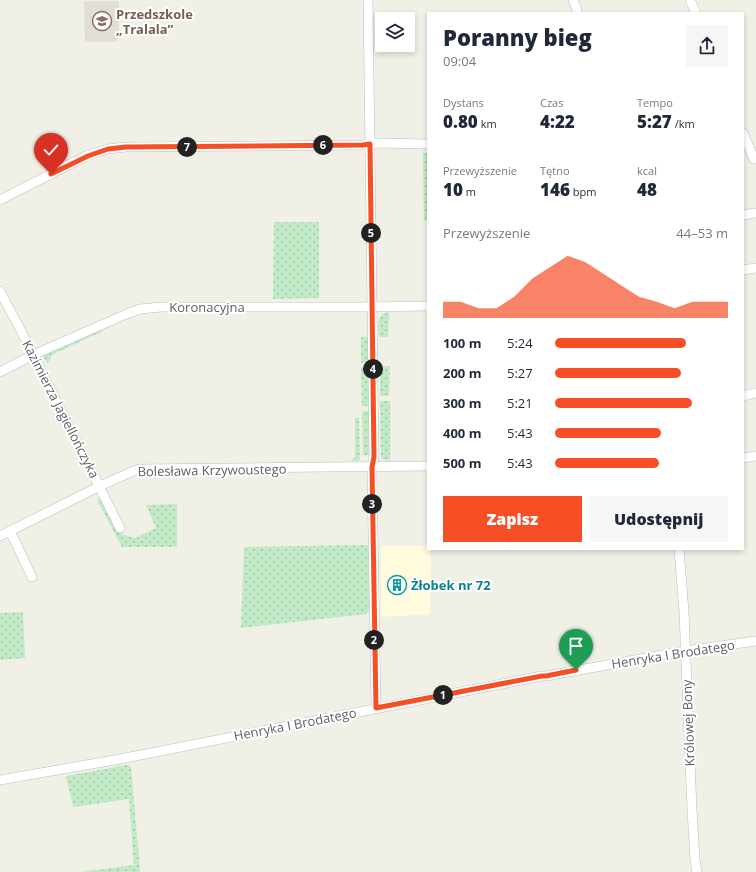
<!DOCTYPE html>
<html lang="pl">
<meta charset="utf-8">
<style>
:root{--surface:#fff;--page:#f6f6f7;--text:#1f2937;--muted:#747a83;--accent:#f64f26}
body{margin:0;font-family:"Open Sans",sans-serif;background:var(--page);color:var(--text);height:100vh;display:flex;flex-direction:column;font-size:15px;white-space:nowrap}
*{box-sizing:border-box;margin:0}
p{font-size:13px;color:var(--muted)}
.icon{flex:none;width:22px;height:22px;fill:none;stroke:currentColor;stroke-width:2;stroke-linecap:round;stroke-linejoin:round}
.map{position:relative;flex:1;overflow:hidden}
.sheet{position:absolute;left:427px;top:12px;width:317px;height:538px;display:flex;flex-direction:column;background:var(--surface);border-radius:0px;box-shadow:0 2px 6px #0003}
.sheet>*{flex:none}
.controls{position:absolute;left:375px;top:12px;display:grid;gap:8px}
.controls a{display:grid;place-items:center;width:40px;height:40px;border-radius:0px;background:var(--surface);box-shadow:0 2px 6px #0003;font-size:20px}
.pin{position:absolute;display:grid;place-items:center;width:34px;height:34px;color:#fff;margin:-41px -17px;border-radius:50% 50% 50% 0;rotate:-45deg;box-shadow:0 0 4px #0007}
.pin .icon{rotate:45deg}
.km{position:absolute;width:20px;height:20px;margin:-10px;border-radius:50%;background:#222;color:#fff;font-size:11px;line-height:20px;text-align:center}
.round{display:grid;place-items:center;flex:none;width:42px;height:42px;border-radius:0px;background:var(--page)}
.head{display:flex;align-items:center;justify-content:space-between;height:68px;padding:0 16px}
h1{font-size:22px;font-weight:800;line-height:30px}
.metrics{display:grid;grid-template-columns:repeat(3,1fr);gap:6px;height:68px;padding:4px 16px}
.metrics div{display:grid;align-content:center}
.metrics b{font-size:17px;font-weight:800}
.metrics small{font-size:11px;font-weight:400}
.metrics p{font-size:11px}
.chart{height:112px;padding:8px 16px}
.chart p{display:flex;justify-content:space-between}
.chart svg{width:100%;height:72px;margin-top:4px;fill:var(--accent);opacity:.7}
.primary-button{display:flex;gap:8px;margin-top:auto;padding:8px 16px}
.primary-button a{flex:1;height:46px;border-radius:0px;background:var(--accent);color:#fff;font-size:16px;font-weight:800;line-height:46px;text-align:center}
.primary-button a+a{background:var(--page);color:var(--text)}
ul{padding:0 16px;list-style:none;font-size:13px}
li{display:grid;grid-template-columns:64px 48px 1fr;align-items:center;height:30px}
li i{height:10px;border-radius:5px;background:var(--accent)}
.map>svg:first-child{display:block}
.commercial{fill:#fffbdc}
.education{fill:#e1dfd4}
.grass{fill:url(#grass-dots)}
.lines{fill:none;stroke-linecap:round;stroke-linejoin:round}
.minor-casing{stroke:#babdc2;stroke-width:10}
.minor{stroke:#fff;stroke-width:9}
.route-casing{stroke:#fff;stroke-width:8}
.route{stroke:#f64f26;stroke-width:5}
.labels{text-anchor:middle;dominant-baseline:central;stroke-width:4;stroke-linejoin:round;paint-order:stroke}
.education-label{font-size:13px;font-weight:bold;fill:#785e54;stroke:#fff;text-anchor:start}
.street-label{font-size:13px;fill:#5d6067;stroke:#fff}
.culture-label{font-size:13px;font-weight:bold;fill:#0d838f;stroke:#fff;text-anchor:start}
</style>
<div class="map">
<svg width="756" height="872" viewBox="0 0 756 872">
<defs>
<pattern id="grass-dots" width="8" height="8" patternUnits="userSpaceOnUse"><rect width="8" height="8" fill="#c1eac6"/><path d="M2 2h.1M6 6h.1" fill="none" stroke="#a0c1a5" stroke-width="1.8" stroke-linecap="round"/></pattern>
</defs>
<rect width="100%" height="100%" fill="#f1f0e6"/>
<polygon class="commercial" points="381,546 428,546 428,549 431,549 430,614 381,617"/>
<polygon class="education" points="84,1 119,1 119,37 115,42 85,42"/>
<g class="grass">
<polygon points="423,153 428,153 428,220 424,221"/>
<polygon points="274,222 319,222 319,298 273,299"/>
<path d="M 389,312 L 388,337 L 379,337 C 379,326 375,314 389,312 Z"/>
<polygon points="100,330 103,331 52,355 48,364 43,356"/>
<polygon points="361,337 369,337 369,362 361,363"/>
<polygon points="380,366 390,366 389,396 380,396"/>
<polygon points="361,367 369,367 369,406 362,406"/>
<polygon points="380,401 390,401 390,461 382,459 381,457"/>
<polygon points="362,411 369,411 370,455 363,455"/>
<polygon points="355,418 359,418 360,459 359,461 351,461 355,457"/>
<polygon points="101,498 110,517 121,534 135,538 156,528 146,505 177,504 177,547 122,547 97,500"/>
<polygon points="369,545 370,609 366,614 241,628 244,547"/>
<polygon points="23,612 25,658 0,660 0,613"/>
<polygon points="126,765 131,766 140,872 81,872 134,865 129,799 73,807 66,776"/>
</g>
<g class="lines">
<defs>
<g id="minor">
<polyline points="368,0 374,457 372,467 372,474 376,708"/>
<polyline points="573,0 578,13"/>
<polyline points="690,0 696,13"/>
<polyline points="743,133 754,159"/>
<polyline points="0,200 88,155 108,149 126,147 363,145 377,143 428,144"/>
<polyline points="743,215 756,213"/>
<polyline points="743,270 756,268"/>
<polyline points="0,291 30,348 120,528"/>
<polyline points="0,372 33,355 124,315 140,309 161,307 366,307 428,306"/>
<polyline points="743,396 756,393"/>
<polyline points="743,458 756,456"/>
<polyline points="10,531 32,577"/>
<polyline points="0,536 100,486 131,472 139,469 428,466"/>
<polyline points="679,549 684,612 692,810 695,860 697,872"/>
<polyline points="0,780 120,759 542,676 546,676 685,651 756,641"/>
</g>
</defs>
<use href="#minor" class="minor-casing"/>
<use href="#minor" class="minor"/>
</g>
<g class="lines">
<defs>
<polyline id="route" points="51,174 88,156 108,149 126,147 363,145 370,144 374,457 372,467 376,708 542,676 546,676 576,670"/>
</defs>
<use href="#route" class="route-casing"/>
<use href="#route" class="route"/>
</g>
<defs>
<symbol id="school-ring" viewBox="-11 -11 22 22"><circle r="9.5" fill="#fff" stroke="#8d6e63" stroke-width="1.5"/><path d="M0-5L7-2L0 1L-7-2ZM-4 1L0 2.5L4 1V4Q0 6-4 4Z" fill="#8d6e63"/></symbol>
<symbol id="building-ring" viewBox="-11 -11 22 22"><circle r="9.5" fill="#fff" stroke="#0f9aa8" stroke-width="1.5"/><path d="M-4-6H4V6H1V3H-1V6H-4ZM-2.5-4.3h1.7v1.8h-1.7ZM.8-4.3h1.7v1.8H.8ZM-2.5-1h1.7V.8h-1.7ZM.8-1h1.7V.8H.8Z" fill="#0f9aa8"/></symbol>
</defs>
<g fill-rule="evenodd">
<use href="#school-ring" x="91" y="10" width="22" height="22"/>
<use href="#building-ring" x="386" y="574" width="22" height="22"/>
</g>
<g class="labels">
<g class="education-label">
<text x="116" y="14">Przedszkole<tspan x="116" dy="15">„Tralala”</tspan></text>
</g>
<g class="street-label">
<text x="207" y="307">Koronacyjna</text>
<text transform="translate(61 409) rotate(63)">Kazimierza Jagiellończyka</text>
<text transform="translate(212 470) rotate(-1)">Bolesława Krzywoustego</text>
<text transform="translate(673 654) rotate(-9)">Henryka I Brodatego</text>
<text transform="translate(688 723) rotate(-92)">Królowej Bony</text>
<text transform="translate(295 724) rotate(-11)">Henryka I Brodatego</text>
</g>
<g class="culture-label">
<text x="411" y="585">Żłobek nr 72</text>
</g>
</g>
</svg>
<div class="controls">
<a><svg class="icon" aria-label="layers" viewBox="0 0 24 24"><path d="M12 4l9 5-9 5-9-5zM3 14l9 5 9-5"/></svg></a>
</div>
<div class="pin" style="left:576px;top:670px;background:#1e9e55"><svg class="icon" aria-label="arrive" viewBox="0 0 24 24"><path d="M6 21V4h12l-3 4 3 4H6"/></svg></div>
<div class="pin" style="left:51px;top:174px;background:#d93025"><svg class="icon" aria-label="check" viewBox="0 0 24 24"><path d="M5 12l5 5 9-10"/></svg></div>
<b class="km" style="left:443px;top:695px">1</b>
<b class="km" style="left:374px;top:640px">2</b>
<b class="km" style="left:372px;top:504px">3</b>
<b class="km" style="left:373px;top:369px">4</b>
<b class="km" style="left:371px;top:233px">5</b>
<b class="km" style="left:323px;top:145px">6</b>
<b class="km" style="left:187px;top:147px">7</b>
<section class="sheet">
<div class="head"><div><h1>Poranny bieg</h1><p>09:04</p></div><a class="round"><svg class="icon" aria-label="share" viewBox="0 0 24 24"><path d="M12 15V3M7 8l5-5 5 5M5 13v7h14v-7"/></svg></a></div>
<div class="metrics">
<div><p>Dystans</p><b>0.80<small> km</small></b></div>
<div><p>Czas</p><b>4:22</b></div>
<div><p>Tempo</p><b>5:27<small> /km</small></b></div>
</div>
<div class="metrics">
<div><p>Przewyższenie</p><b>10<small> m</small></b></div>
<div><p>Tętno</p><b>146<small> bpm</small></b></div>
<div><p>kcal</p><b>48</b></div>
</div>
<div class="chart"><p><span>Przewyższenie</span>44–53 m</p>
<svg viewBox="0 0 160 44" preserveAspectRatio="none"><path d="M0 44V34L10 34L20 38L30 38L40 31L50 20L60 13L70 6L80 10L90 17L100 24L110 31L120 34L130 38L140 34L150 34L160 34V44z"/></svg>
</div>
<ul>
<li><b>100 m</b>5:24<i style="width:76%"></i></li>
<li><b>200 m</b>5:27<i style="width:73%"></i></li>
<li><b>300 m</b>5:21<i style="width:79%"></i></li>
<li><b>400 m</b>5:43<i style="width:61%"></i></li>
<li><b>500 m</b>5:43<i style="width:60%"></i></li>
</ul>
<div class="primary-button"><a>Zapisz</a><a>Udostępnij</a></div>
</section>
</div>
